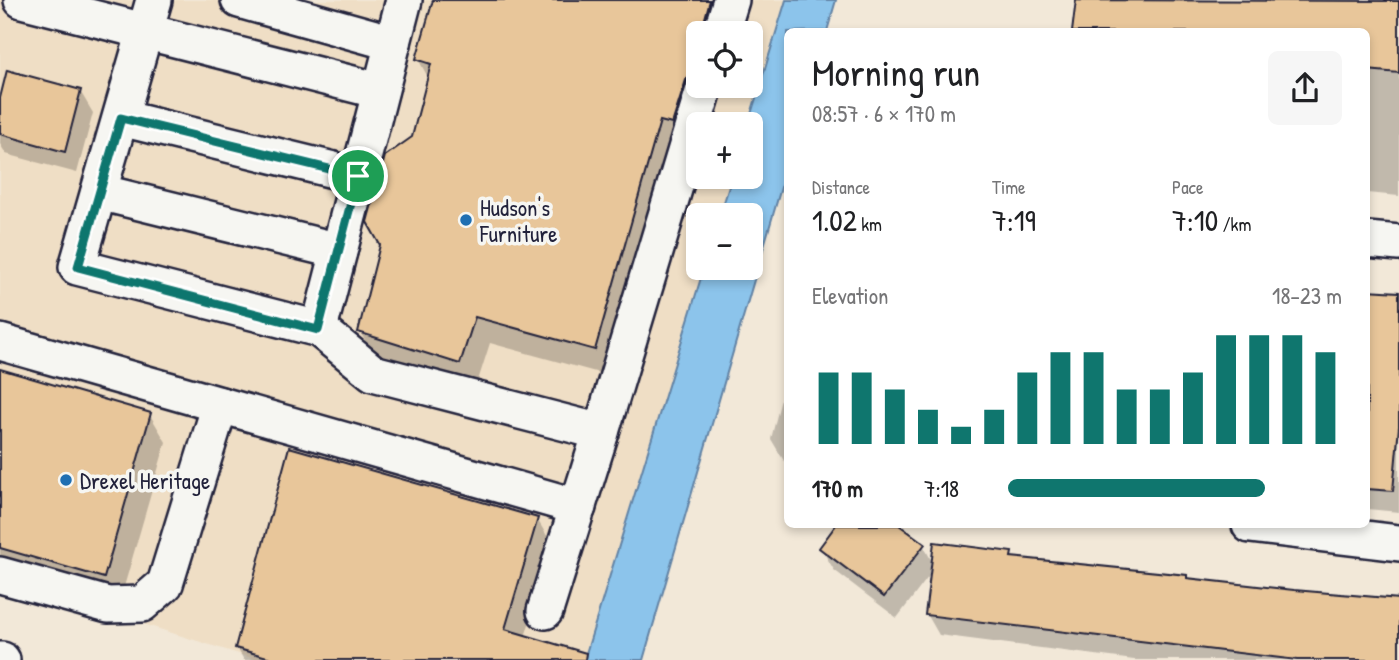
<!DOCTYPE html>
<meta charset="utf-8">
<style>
:root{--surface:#fff;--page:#f6f6f6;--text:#202124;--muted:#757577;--accent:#0f766e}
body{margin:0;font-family:"Patrick Hand",sans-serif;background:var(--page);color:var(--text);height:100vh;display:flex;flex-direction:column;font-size:26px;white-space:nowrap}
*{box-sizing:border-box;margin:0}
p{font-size:23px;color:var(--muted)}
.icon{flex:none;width:38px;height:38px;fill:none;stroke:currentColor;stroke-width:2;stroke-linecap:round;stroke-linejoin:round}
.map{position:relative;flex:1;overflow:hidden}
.details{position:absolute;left:784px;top:28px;width:586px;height:500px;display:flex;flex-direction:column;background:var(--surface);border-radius:10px;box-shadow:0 4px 10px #0003}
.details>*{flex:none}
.fabs{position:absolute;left:686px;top:21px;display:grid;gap:14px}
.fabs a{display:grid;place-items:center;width:77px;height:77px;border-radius:10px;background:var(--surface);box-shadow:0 4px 10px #0003;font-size:35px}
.pin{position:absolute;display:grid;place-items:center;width:60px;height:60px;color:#fff;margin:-30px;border:4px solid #fff;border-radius:50%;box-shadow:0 2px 7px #0007}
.round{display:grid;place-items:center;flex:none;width:74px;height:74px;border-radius:10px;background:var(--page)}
.summary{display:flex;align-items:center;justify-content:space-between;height:119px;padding:0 28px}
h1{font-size:38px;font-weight:600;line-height:52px}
.metrics{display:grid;grid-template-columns:repeat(3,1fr);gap:10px;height:119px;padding:7px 28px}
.metrics div{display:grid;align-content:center}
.metrics b{font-size:30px;font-weight:600}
.metrics small{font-size:19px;font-weight:400}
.metrics p{font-size:19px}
.chart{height:196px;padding:14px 28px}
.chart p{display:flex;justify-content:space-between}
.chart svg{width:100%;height:126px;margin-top:7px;stroke:var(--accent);stroke-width:6}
ul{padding:0 28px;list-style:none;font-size:23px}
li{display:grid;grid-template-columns:112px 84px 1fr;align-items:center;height:52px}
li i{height:18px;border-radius:9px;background:var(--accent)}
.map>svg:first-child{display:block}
.built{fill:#efdec5;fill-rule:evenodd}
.water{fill:#8cc4eb;stroke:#6283a5;stroke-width:2}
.shadow{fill:#0003}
.building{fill:#e8c69a;stroke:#22223b;stroke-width:2}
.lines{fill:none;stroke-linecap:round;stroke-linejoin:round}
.minor-casing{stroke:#22223b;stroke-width:40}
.minor{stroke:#f6f6f2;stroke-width:35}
.route-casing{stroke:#fff;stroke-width:14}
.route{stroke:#0f766e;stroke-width:9}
.poi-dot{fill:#1f6fb2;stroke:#f6f6f2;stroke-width:2.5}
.labels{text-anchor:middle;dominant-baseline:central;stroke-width:7;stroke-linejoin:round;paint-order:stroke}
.poi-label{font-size:23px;fill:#22223b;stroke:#f6f6f2;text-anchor:start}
</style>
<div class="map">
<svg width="1399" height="660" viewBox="0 0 1399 660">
<rect width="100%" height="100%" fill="#f2e8d8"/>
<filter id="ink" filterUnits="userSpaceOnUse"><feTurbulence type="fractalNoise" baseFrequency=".0143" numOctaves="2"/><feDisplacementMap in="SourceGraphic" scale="14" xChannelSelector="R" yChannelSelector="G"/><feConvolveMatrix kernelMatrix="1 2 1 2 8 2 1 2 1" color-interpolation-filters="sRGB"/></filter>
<g filter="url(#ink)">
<path class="built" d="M 0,0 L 786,0 L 748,124 L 698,124 L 698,177 L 732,177 L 720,215 L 698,215 L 698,268 L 704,268 L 583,660 L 258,660 L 0,579 ZM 698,33 L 751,33 L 751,86 L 698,86 Z"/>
<polygon class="water" points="786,0 836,0 827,31 788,32 787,167 643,660 584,660 704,268 751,268 751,215 720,215 732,177 751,177 751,124 748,124"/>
<g class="shadow">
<polygon points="434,0 703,0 709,2 724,29 723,33 698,33 698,86 610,376 490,343 475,390 376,359 360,332 429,79 418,59"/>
<polygon points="1077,0 1367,0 1399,3 1399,196 1367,193 1367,32 1074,32"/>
<polygon points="80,91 93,113 77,173 6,154 0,144 0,105"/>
<polygon points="1367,294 1399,295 1399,512 1367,509"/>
<polygon points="0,371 150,415 166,442 119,604 0,569"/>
<polygon points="788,371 788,462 784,461 771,439"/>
<polygon points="537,519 553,546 525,637 564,660 244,660 237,648"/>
<polygon points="839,525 896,525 923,545 933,563 1011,554 1014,559 1188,580 1399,601 1399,660 1134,660 939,635 927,614 932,572 897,618 834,570 821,548"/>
</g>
<g class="building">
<polygon points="433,0 710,0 701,33 698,33 698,67 686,80 672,124 660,121 595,350 475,317 460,364 358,332 380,245 367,222 385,156 412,137 431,64 416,59"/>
<polygon points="1076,0 1399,1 1399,73 1367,70 1367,32 1072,32"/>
<polygon points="7,70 81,90 65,152 0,134 0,98"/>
<polygon points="1367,290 1399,292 1399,426 1393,491 1367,489"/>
<polygon points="0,369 151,413 104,578 0,548"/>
<polygon points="289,447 538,518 505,629 586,653 585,660 278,660 235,648"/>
<polygon points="836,525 899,525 925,544 884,597 819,548"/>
<polygon points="934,542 1012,552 1011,557 1187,575 1187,578 1294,590 1399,599 1399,660 1297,660 925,615"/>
</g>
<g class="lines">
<defs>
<g id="minor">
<polyline points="22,0 380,91"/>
<polyline points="154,0 77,267 319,329 373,373 601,432 705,86"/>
<polyline points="239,0 393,43"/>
<polyline points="721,33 731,0"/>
<polyline points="121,118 358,176"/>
<polyline points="99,192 339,251"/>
<polyline points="1367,240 1399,243"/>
<polyline points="319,329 404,0"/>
<polyline points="0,342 578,507"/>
<polyline points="1250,525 1399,543"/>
<polyline points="0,575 108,605 142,604 165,584 220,405"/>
<polyline points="545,611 601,432"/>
<polyline points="0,660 2,660"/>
</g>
</defs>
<use href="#minor" class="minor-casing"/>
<use href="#minor" class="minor"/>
</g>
</g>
<g class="lines" filter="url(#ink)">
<defs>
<polygon id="route" points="121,118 358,176 318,330 78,267"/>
</defs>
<use href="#route" class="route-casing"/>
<use href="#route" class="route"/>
</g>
<g class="poi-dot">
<circle cx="466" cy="220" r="7"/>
<circle cx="66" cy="480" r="7"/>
</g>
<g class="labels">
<g class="poi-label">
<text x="480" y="207">Hudson's<tspan x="480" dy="26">Furniture</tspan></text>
<text x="80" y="480">Drexel Heritage</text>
</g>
</g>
</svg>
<div class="fabs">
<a><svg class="icon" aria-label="locate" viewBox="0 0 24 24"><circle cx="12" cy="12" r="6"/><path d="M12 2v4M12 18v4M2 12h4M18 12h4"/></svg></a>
<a>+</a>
<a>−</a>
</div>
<div class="pin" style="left:358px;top:176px;background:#1e9e55"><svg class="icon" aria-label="arrive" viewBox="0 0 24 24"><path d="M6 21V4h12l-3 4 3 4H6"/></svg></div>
<section class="details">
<div class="summary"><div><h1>Morning run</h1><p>08:57 · 6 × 170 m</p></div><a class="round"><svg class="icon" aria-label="share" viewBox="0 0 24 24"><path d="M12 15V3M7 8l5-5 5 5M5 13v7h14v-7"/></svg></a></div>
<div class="metrics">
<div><p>Distance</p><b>1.02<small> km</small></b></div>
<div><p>Time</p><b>7:19</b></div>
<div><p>Pace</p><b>7:10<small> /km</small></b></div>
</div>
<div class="chart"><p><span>Elevation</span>18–23 m</p>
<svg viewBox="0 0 160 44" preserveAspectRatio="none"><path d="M5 44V19M15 44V19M25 44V25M35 44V32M45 44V38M55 44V32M65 44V19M75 44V12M85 44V12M95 44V25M105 44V25M115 44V19M125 44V6M135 44V6M145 44V6M155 44V12"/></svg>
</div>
<ul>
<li><b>170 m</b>7:18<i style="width:77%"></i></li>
</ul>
</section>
</div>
